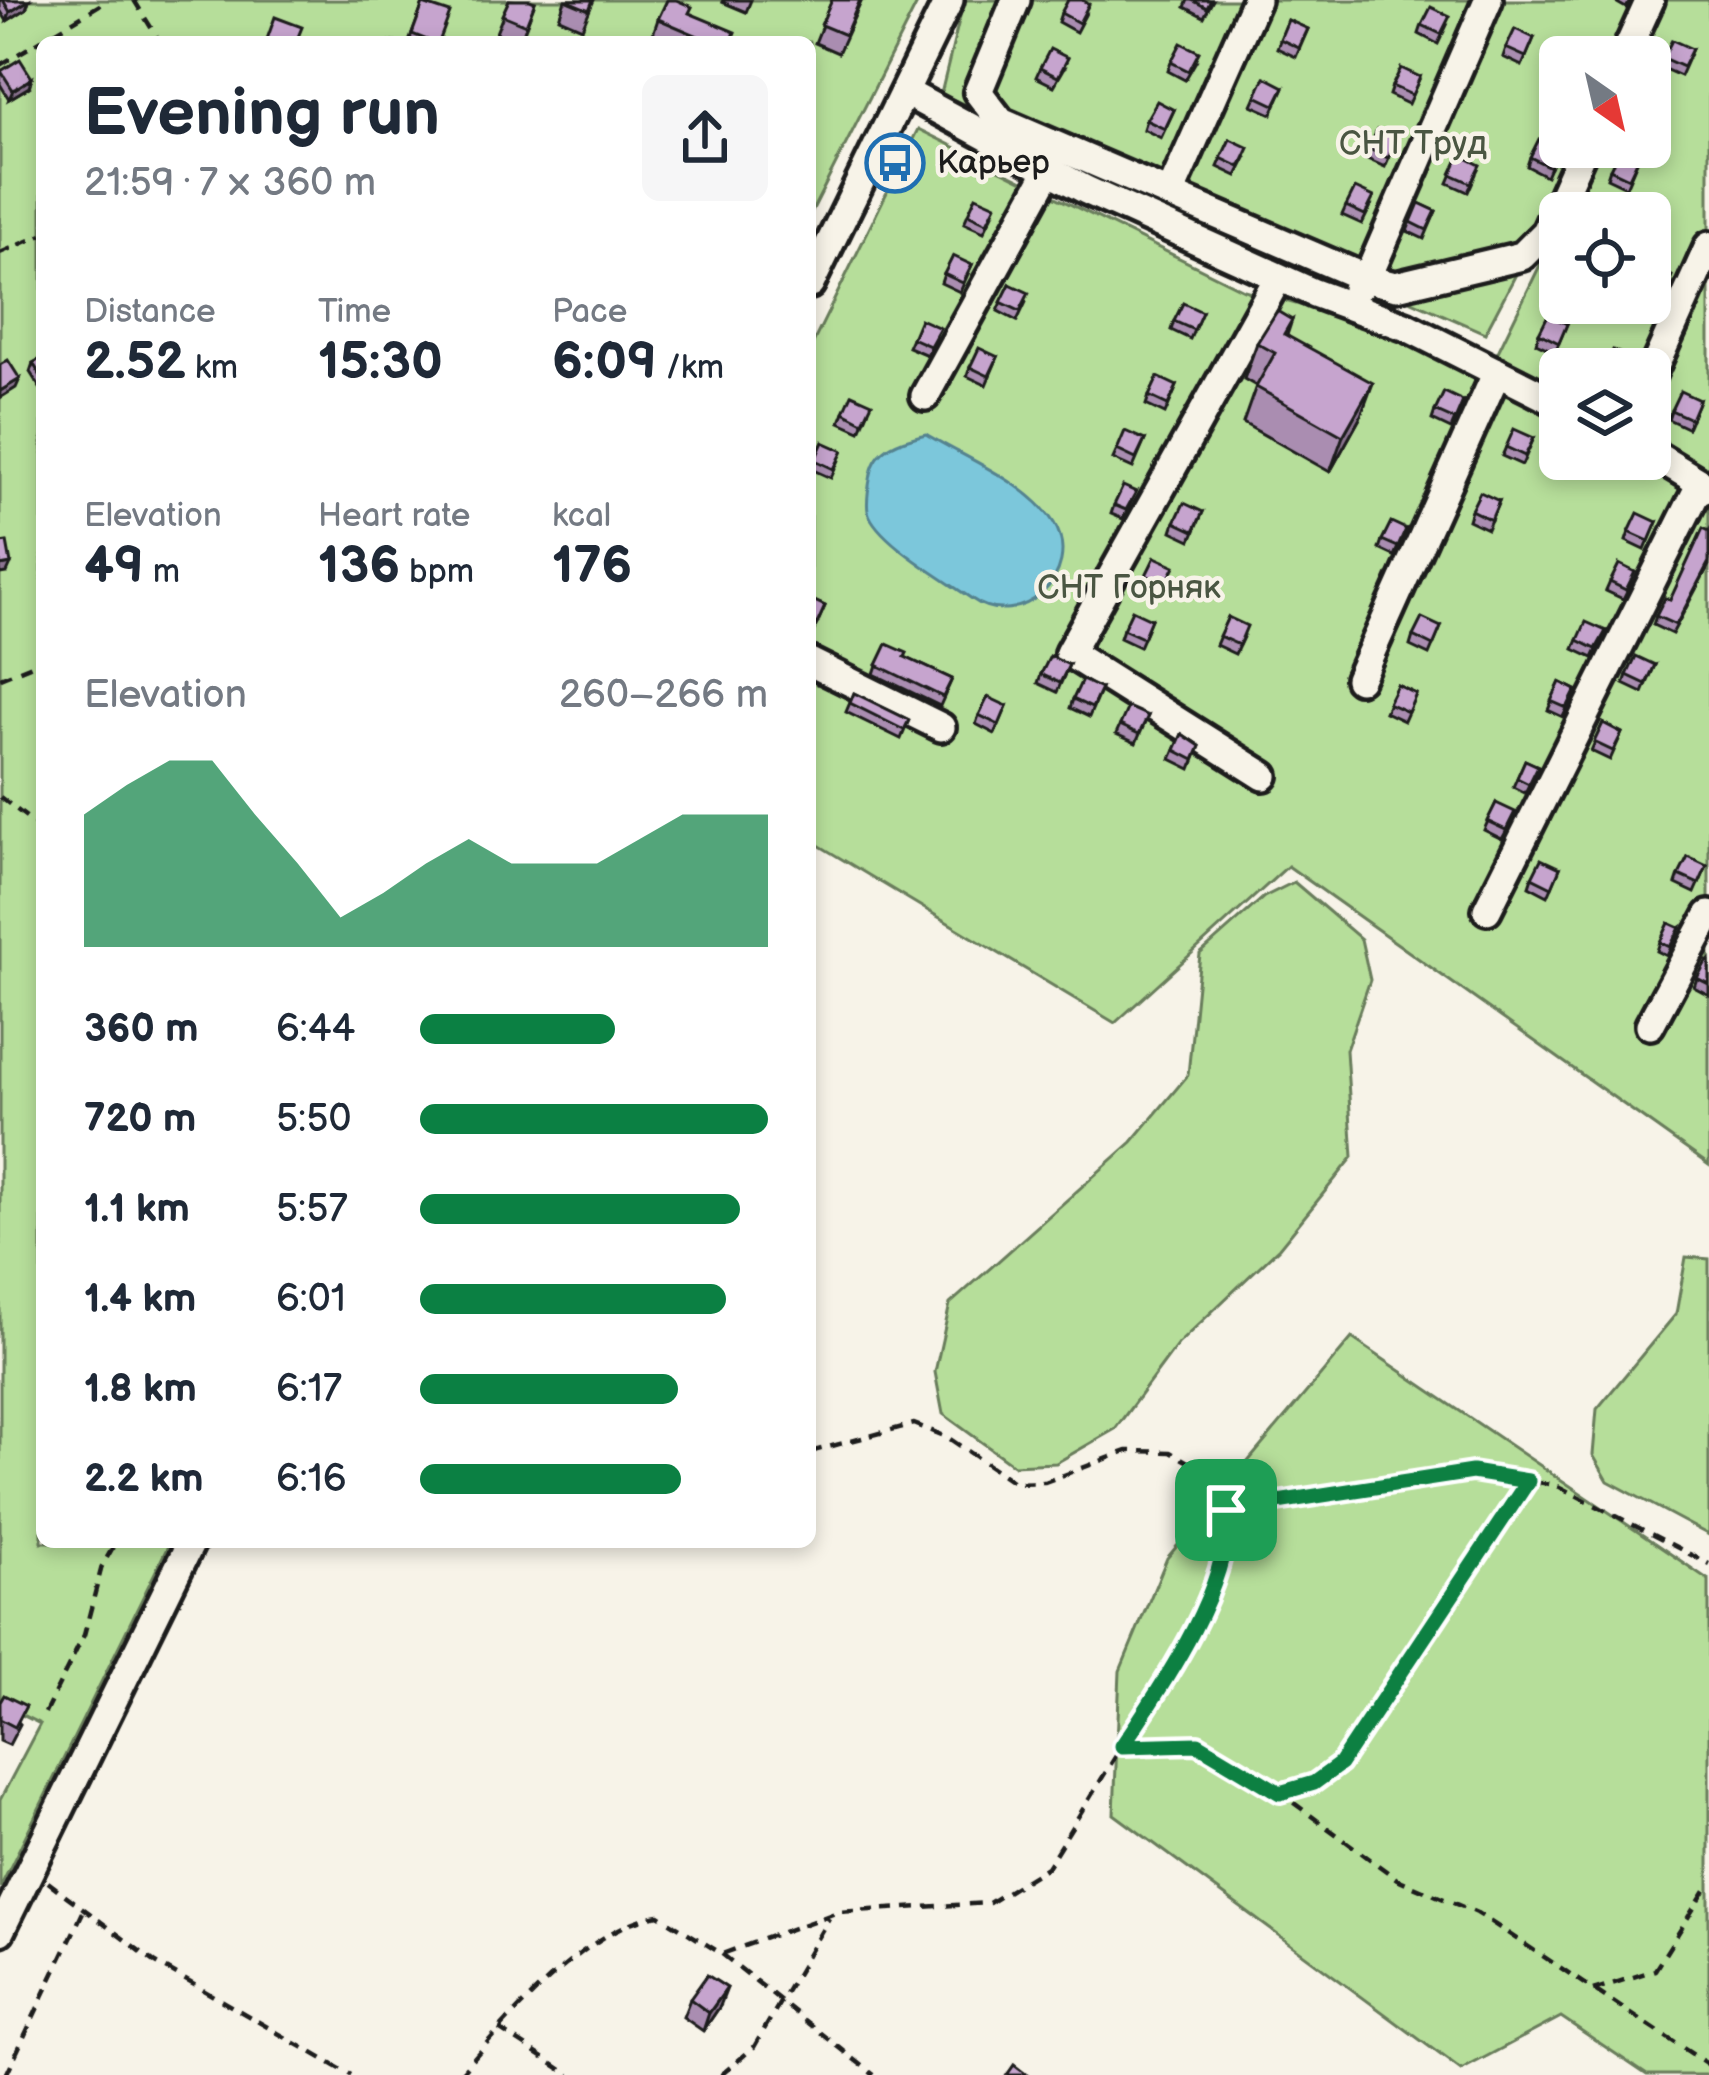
<!DOCTYPE html>
<meta charset="utf-8">
<style>
:root{--surface:#fff;--page:#f6f6f7;--text:#1f2937;--muted:#747a83;--accent:#0b8043}
body{margin:0;font-family:"Balsamiq Sans",sans-serif;background:var(--page);color:var(--text);height:100vh;display:flex;flex-direction:column;font-size:45px;white-space:nowrap}
*{box-sizing:border-box;margin:0}
p{font-size:39px;color:var(--muted)}
.icon{flex:none;width:66px;height:66px;fill:none;stroke:currentColor;stroke-width:2;stroke-linecap:round;stroke-linejoin:round}
.map{position:relative;flex:1;overflow:hidden}
.side{position:absolute;left:36px;top:36px;width:780px;height:1512px;display:flex;flex-direction:column;background:var(--surface);border-radius:18px;box-shadow:0 6px 18px #0003}
.side>*{flex:none}
.needle{width:78px;rotate:146deg}
.tools{position:absolute;left:1539px;top:36px;display:grid;gap:24px}
.tools a{display:grid;place-items:center;width:132px;height:132px;border-radius:18px;background:var(--surface);box-shadow:0 6px 18px #0003;font-size:60px}
.pin{position:absolute;display:grid;place-items:center;width:102px;height:102px;color:#fff;margin:-51px;border-radius:24px;box-shadow:0 6px 18px #0006}
.round{display:grid;place-items:center;flex:none;width:126px;height:126px;border-radius:18px;background:var(--page)}
.summary{display:flex;align-items:center;justify-content:space-between;height:204px;padding:0 48px}
h1{font-size:66px;font-weight:600;line-height:90px}
.metrics{display:grid;grid-template-columns:repeat(3,1fr);gap:18px;height:204px;padding:12px 48px}
.metrics div{display:grid;align-content:center}
.metrics b{font-size:51px;font-weight:600}
.metrics small{font-size:33px;font-weight:400}
.metrics p{font-size:33px}
.chart{height:336px;padding:24px 48px}
.chart p{display:flex;justify-content:space-between}
.chart svg{width:100%;height:216px;margin-top:12px;fill:var(--accent);opacity:.7}
ul{padding:0 48px;list-style:none;font-size:39px}
li{display:grid;grid-template-columns:192px 144px 1fr;align-items:center;height:90px}
li i{height:30px;border-radius:15px;background:var(--accent)}
.map>svg:first-child{display:block}
.green{fill:#b6de9a;stroke:#697d5b;stroke-width:3;fill-rule:evenodd}
.water{fill:#7bc7db;stroke:#55838f;stroke-width:3}
.lines{fill:none;stroke-linecap:round;stroke-linejoin:round}
.minor-casing{stroke:#1c1c1c;stroke-width:36}
.path{stroke:#1c1c1c;stroke-width:4.5;stroke-dasharray:12 9;stroke-linecap:butt}
.minor{stroke:#f7f3e8;stroke-width:27}
.wall{fill:#aa8db1;stroke:#1c1c1c;stroke-width:3}
.shaded-wall{fill:#8b7390;stroke:#1c1c1c;stroke-width:3}
.building{fill:#c6a4ce;stroke:#1c1c1c;stroke-width:3}
.route-casing{stroke:#fff;stroke-width:24}
.route{stroke:#0b8043;stroke-width:15}
.labels{text-anchor:middle;dominant-baseline:central;stroke-width:9;stroke-linejoin:round;paint-order:stroke}
.park-label{font-size:33px;fill:#4a5642;stroke:#f7f3e8}
.poi-label{font-size:33px;fill:#1c1c1c;stroke:#f7f3e8;text-anchor:start}
</style>
<div class="map">
<svg width="1709" height="2075" viewBox="0 0 1709 2075">
<rect width="100%" height="100%" fill="#f7f3e8"/>
<filter id="ink" filterUnits="userSpaceOnUse"><feTurbulence type="fractalNoise" baseFrequency=".00833" numOctaves="2"/><feDisplacementMap in="SourceGraphic" scale="24" xChannelSelector="R" yChannelSelector="G"/><feConvolveMatrix kernelMatrix="1 2 1 2 8 2 1 2 1" color-interpolation-filters="sRGB"/></filter>
<g filter="url(#ink)">
<g class="green">
<polygon points="0,0 919,0 810,215 810,42 42,42 42,1542 170,1542 0,1888 0,1800 40,1724 0,1704"/>
<polygon points="964,0 1660,0 1630,57 1560,57 1560,147 1583,147 1485,333 941,94"/>
<path d="M 1667,0 L 1709,0 L 1709,1165 L 1288,866 L 1115,1023 L 810,840 L 810,349 L 918,129 L 1244,290 L 1495,358 L 1560,224 L 1560,303 L 1650,303 L 1650,213 L 1565,213 L 1597,147 L 1650,147 L 1650,57 L 1640,57 ZM 1560,369 L 1650,369 L 1650,459 L 1560,459 Z"/>
<polygon points="1294,882 1361,939 1370,980 1346,1050 1353,1157 1279,1248 1178,1344 1115,1429 1056,1463 1013,1465 943,1414 935,1372 950,1304 1132,1142 1188,1075 1200,954 1264,897"/>
<polygon points="1686,1257 1709,1259 1709,1535 1608,1481 1593,1455 1597,1409 1676,1314"/>
<polygon points="1352,1338 1709,1580 1709,2075 1647,2075 1561,2017 1461,2070 1114,1814 1120,1671 1167,1558"/>
</g>
<path class="water" d="M 926,434 C 965,458 1029,483 1054,523 C 1085,574 1019,633 972,599 C 947,581 875,540 868,511 C 866,500 869,485 871,474 C 876,447 901,440 926,434 Z"/>
<g class="lines">
<defs>
<g id="minor">
<polyline points="1016,0 978,92 1001,122 1367,279 1396,286 1522,256 1546,232 1584,147"/>
<polyline points="1624,57 1650,0"/>
<polyline points="905,92 1086,190 1314,293 1407,327 1560,404"/>
<polyline points="1170,194 1256,0"/>
<polyline points="810,284 949,0"/>
<polyline points="1356,289 1367,279 1488,0"/>
<polyline points="1650,377 1709,246"/>
<polyline points="925,396 1049,170"/>
<polyline points="1650,452 1709,488"/>
<polyline points="810,662 941,727"/>
<polyline points="1359,679 1497,372"/>
<polyline points="1264,776 1069,653 1278,278"/>
<polyline points="1487,910 1701,483"/>
<polyline points="1650,1025 1709,915"/>
<polyline points="0,1931 191,1542"/>
</g>
</defs>
<use href="#minor" class="minor-casing"/>
<g class="path">
<polyline points="134,0 160,42"/>
<polyline points="0,65 108,0"/>
<polyline points="0,253 42,235"/>
<polyline points="0,678 42,661"/>
<polyline points="0,797 42,829"/>
<polyline points="810,1452 914,1424 947,1437 1015,1483 1045,1482 1127,1451 1170,1452 1199,1468 1225,1501 1229,1533 1182,1648 1122,1745"/>
<polyline points="1226,1510 1472,1472 1556,1485 1709,1564"/>
<polyline points="45,1713 84,1635 102,1566 116,1542"/>
<polyline points="1280,1793 1314,1783 1340,1764 1529,1481"/>
<polyline points="48,1882 156,1963 351,2075"/>
<polyline points="722,1954 874,2075"/>
<polyline points="1593,1990 1655,1970 1709,1884"/>
<polyline points="499,2029 570,2075"/>
<polyline points="6,2075 83,1912"/>
<path d="M 459,2075 C 505,2021 588,1926 659,1915 L 722,1954 L 838,1912 L 989,1903 L 1047,1867 L 1122,1746 L 1198,1744 L 1264,1781 L 1397,1879 L 1477,1913 L 1709,2065"/>
<polyline points="721,2075 754,2047 829,1918"/>
</g>
<use href="#minor" class="minor"/>
</g>
<g class="wall">
<polygon points="0,0 29,0 26,9 7,21 0,10"/>
<polygon points="509,0 535,2 520,42 496,33"/>
<polygon points="565,0 594,0 582,28 559,18"/>
<polygon points="723,0 751,0 746,12 722,2"/>
<polygon points="832,0 862,0 838,53 815,43"/>
<polygon points="1188,0 1213,0 1204,17 1185,7"/>
<polygon points="1612,0 1631,0 1626,8"/>
<polygon points="423,4 439,42 409,42"/>
<polygon points="1061,13 1086,13 1076,32 1058,22"/>
<polygon points="658,19 732,42 664,42 652,37"/>
<polygon points="1288,20 1308,29 1296,57 1277,48"/>
<polygon points="1422,25 1447,25 1438,44 1419,34"/>
<polygon points="1534,38 1522,66 1503,57 1506,48"/>
<polygon points="1692,49 1680,76 1660,67 1663,58"/>
<polygon points="1196,61 1185,80 1168,71 1171,62"/>
<polygon points="1065,67 1054,86 1036,77 1040,68"/>
<polygon points="1,71 29,87 9,99 0,84"/>
<polygon points="1420,77 1408,104 1389,95 1392,86"/>
<polygon points="1284,87 1272,114 1252,105 1256,96"/>
<polygon points="1174,110 1161,138 1143,129 1146,120"/>
<polygon points="1230,139 1246,158 1237,176 1218,167"/>
<polygon points="1397,139 1385,167 1365,158 1369,149"/>
<polygon points="1558,148 1546,176 1527,166 1530,157"/>
<polygon points="1460,155 1476,174 1468,192 1448,183"/>
<polygon points="1638,159 1626,187 1607,178 1610,169"/>
<polygon points="1419,203 1436,211 1424,239 1407,231"/>
<polygon points="1346,206 1371,206 1362,224 1342,215"/>
<polygon points="968,214 993,214 984,232 964,223"/>
<polygon points="972,265 960,292 941,283 944,274"/>
<polygon points="1650,273 1669,285 1660,303 1650,298"/>
<polygon points="1010,284 1026,302 1017,321 998,311"/>
<polygon points="1202,312 1190,339 1171,330 1174,321"/>
<polygon points="1292,320 1287,335 1360,418 1330,472 1243,423 1256,386 1244,379 1257,343"/>
<polygon points="1567,324 1555,352 1536,343 1539,333"/>
<polygon points="936,337 927,355 908,347 912,338"/>
<polygon points="998,357 986,385 967,376 970,367"/>
<polygon points="42,358 42,391 30,372 33,363"/>
<polygon points="1177,386 1165,414 1146,405 1149,396"/>
<polygon points="1699,400 1687,428 1668,419 1671,410"/>
<polygon points="1463,401 1451,429 1432,420 1435,411"/>
<polygon points="844,412 868,412 860,431 840,422"/>
<polygon points="1534,438 1522,465 1502,456 1506,447"/>
<polygon points="1145,440 1133,468 1113,459 1117,450"/>
<polygon points="823,442 839,460 831,478 811,469"/>
<polygon points="1136,492 1123,519 1111,514 1114,505"/>
<polygon points="1499,501 1487,529 1468,520 1471,510"/>
<polygon points="1203,512 1191,540 1172,531 1175,522"/>
<polygon points="1657,522 1645,550 1626,541 1629,532"/>
<polygon points="1406,529 1394,556 1379,549 1382,540"/>
<polygon points="1709,531 1709,565 1672,634 1653,625 1656,616 1670,600"/>
<polygon points="1155,557 1171,575 1163,593 1143,584"/>
<polygon points="1632,581 1623,599 1606,591 1610,582"/>
<polygon points="810,599 825,606 813,633 810,632"/>
<polygon points="1228,617 1244,635 1235,654 1216,645"/>
<polygon points="1151,619 1139,647 1120,638 1123,629"/>
<polygon points="1441,627 1429,655 1410,646 1413,636"/>
<polygon points="1606,631 1593,658 1574,649 1578,640"/>
<polygon points="905,657 952,679 940,706 874,674 877,665"/>
<polygon points="1069,665 1057,692 1038,683 1041,674"/>
<polygon points="1655,665 1643,693 1624,684 1627,675"/>
<polygon points="1560,682 1576,690 1563,717 1548,710"/>
<polygon points="1397,685 1416,694 1404,721 1385,712"/>
<polygon points="1101,689 1089,717 1070,708 1073,699"/>
<polygon points="854,693 909,720 901,739 846,712"/>
<polygon points="1007,706 995,734 976,724 979,715"/>
<polygon points="1148,716 1136,743 1116,734 1120,725"/>
<polygon points="1603,723 1622,733 1610,760 1591,751"/>
<polygon points="1182,734 1200,746 1191,769 1171,759"/>
<polygon points="1525,760 1538,766 1525,793 1513,787"/>
<polygon points="1496,803 1512,821 1502,839 1484,830"/>
<polygon points="1707,866 1695,893 1676,884 1679,875"/>
<polygon points="1560,868 1548,896 1529,886 1532,877"/>
<polygon points="1680,928 1667,956 1657,951 1660,942"/>
<polygon points="1709,961 1709,995 1694,987 1697,978"/>
<polygon points="0,1702 20,1724 9,1745 0,1741"/>
<polygon points="690,1999 720,2006 703,2031 683,2017"/>
</g>
<g class="shaded-wall">
<polygon points="29,0 26,9 7,21 10,12"/>
<polygon points="32,78 29,87 9,99 13,90"/>
<polygon points="20,379 16,388 0,398 0,391"/>
<polygon points="1373,383 1360,418 1330,472 1343,436"/>
<polygon points="11,564 7,573 0,574 0,566"/>
<polygon points="727,1988 720,2006 703,2031 709,2013"/>
</g>
<g class="building">
<polygon points="3,0 29,0 10,12"/>
<polygon points="509,0 530,0 535,2 526,25 502,15"/>
<polygon points="565,0 593,0 589,10"/>
<polygon points="667,0 676,0 692,7 689,13 735,32 731,42 703,42 705,39 658,19"/>
<polygon points="832,0 860,0 845,35 821,25"/>
<polygon points="1068,0 1082,0 1089,4 1079,23 1061,13"/>
<polygon points="1192,0 1211,0 1207,8"/>
<polygon points="423,4 450,13 439,42 432,42 412,34"/>
<polygon points="1431,7 1450,16 1441,34 1422,25"/>
<polygon points="275,17 302,27 296,42 266,42"/>
<polygon points="1288,20 1308,29 1299,48 1280,39"/>
<polygon points="1515,29 1534,38 1526,57 1506,48"/>
<polygon points="1672,40 1692,49 1683,67 1663,58"/>
<polygon points="1181,43 1199,52 1189,71 1171,62"/>
<polygon points="1050,49 1068,58 1058,77 1040,68"/>
<polygon points="20,59 32,78 13,90 1,71"/>
<polygon points="1401,68 1420,77 1412,95 1392,86"/>
<polygon points="1265,77 1284,87 1275,105 1256,96"/>
<polygon points="1157,101 1174,110 1165,129 1146,120"/>
<polygon points="1377,130 1397,139 1388,158 1369,149"/>
<polygon points="1230,139 1249,148 1240,167 1221,158"/>
<polygon points="1539,139 1558,148 1550,167 1530,157"/>
<polygon points="1619,150 1638,159 1629,178 1610,169"/>
<polygon points="1460,155 1480,165 1471,183 1451,174"/>
<polygon points="1355,188 1374,197 1365,215 1346,206"/>
<polygon points="976,196 996,205 987,223 968,214"/>
<polygon points="1419,203 1436,211 1427,230 1411,222"/>
<polygon points="953,256 972,265 963,283 944,274"/>
<polygon points="1653,267 1672,276 1664,294 1650,288 1650,273"/>
<polygon points="1010,284 1029,293 1020,311 1001,302"/>
<polygon points="1183,303 1202,312 1194,330 1174,321"/>
<polygon points="1277,311 1292,320 1284,334 1373,383 1343,436 1256,387 1275,353 1257,343"/>
<polygon points="1548,315 1567,324 1559,343 1539,333"/>
<polygon points="920,319 940,328 930,346 912,338"/>
<polygon points="979,348 998,357 989,376 970,367"/>
<polygon points="1613,350 1632,359 1628,369 1604,369"/>
<polygon points="42,358 42,378 33,363"/>
<polygon points="8,360 20,379 0,391 0,365"/>
<polygon points="1158,377 1177,386 1168,405 1149,396"/>
<polygon points="1680,391 1699,400 1691,419 1671,410"/>
<polygon points="1444,392 1463,401 1455,420 1435,411"/>
<polygon points="852,394 872,403 863,422 844,412"/>
<polygon points="1514,429 1534,438 1525,456 1506,447"/>
<polygon points="1125,431 1145,440 1136,459 1117,450"/>
<polygon points="823,442 843,451 834,469 815,460"/>
<polygon points="1123,486 1136,492 1126,510 1114,505"/>
<polygon points="1480,492 1499,501 1491,520 1471,510"/>
<polygon points="1184,503 1203,512 1194,531 1175,522"/>
<polygon points="1638,513 1657,522 1649,541 1629,532"/>
<polygon points="1391,522 1406,529 1398,547 1382,540"/>
<polygon points="1703,528 1709,531 1709,562 1676,625 1656,616 1665,598 1670,600"/>
<polygon points="7,542 11,564 0,566 0,543"/>
<polygon points="1155,557 1175,566 1166,584 1146,575"/>
<polygon points="1619,564 1635,572 1626,590 1610,582"/>
<polygon points="810,599 825,606 817,624 810,621"/>
<polygon points="1132,610 1151,619 1143,638 1123,629"/>
<polygon points="1228,617 1247,626 1239,645 1219,636"/>
<polygon points="1422,618 1441,627 1433,646 1413,636"/>
<polygon points="1586,622 1606,631 1596,649 1578,640"/>
<polygon points="887,644 907,653 905,657 952,679 943,697 877,665"/>
<polygon points="1050,656 1069,665 1060,683 1041,674"/>
<polygon points="1636,656 1655,665 1646,684 1627,675"/>
<polygon points="1082,680 1101,689 1092,708 1073,699"/>
<polygon points="1560,682 1576,690 1567,708 1551,701"/>
<polygon points="1397,685 1416,694 1408,712 1388,703"/>
<polygon points="854,693 909,720 904,730 850,703"/>
<polygon points="988,697 1007,706 999,725 979,715"/>
<polygon points="1128,707 1148,716 1139,734 1120,725"/>
<polygon points="1603,723 1622,733 1613,751 1594,742"/>
<polygon points="1182,734 1200,746 1194,760 1175,750"/>
<polygon points="1525,760 1538,766 1529,784 1517,778"/>
<polygon points="1496,803 1515,812 1506,830 1487,821"/>
<polygon points="1688,857 1707,866 1699,884 1679,875"/>
<polygon points="1541,859 1560,868 1552,887 1532,877"/>
<polygon points="1669,923 1680,928 1670,947 1660,942"/>
<polygon points="1707,960 1709,961 1709,984 1697,978"/>
<polygon points="4,1695 26,1706 15,1727 0,1719 0,1702"/>
<polygon points="707,1975 727,1988 709,2013 690,1999"/>
<polygon points="1014,2065 1027,2075 1007,2075"/>
</g>
</g>
<g class="lines" filter="url(#ink)">
<defs>
<path id="route" d="M 1472,1472 L 1528,1481 L 1340,1764 L 1314,1783 L 1280,1793 L 1198,1744 L 1122,1746 C 1161,1688 1234,1582 1226,1510 Z"/>
</defs>
<use href="#route" class="route-casing"/>
<use href="#route" class="route"/>
</g>
<defs>
<symbol id="bus-ring" viewBox="-11 -11 22 22"><circle r="9.5" fill="#f7f3e8" stroke="#1f6fb2" stroke-width="1.5"/><path d="M-5-6H5V4H4V6H2V4H-2V6H-4V4H-5ZM-3.5-4V0h7V-4ZM-3.5 1.2v1.5H-2V1.2ZM2 1.2v1.5H3.5V1.2Z" fill="#1f6fb2"/></symbol>
</defs>
<g fill-rule="evenodd">
<use href="#bus-ring" x="862" y="130" width="66" height="66"/>
</g>
<g class="labels">
<g class="park-label">
<text x="1413" y="144">СНТ Труд</text>
<text x="1129" y="588">СНТ Горняк</text>
</g>
<g class="poi-label">
<text x="937" y="163">Карьер</text>
</g>
</g>
</svg>
<div class="tools">
<a><svg class="needle" viewBox="-14 -14 28 28"><path d="M0-13l5 13h-10z" fill="#e53935"/><path d="M0 13l5-13h-10z" fill="#747a83"/></svg></a>
<a><svg class="icon" aria-label="locate" viewBox="0 0 24 24"><circle cx="12" cy="12" r="6"/><path d="M12 2v4M12 18v4M2 12h4M18 12h4"/></svg></a>
<a><svg class="icon" aria-label="layers" viewBox="0 0 24 24"><path d="M12 4l9 5-9 5-9-5zM3 14l9 5 9-5"/></svg></a>
</div>
<div class="pin" style="left:1226px;top:1510px;background:#1e9e55"><svg class="icon" aria-label="arrive" viewBox="0 0 24 24"><path d="M6 21V4h12l-3 4 3 4H6"/></svg></div>
<section class="side">
<div class="summary"><div><h1>Evening run</h1><p>21:59 · 7 × 360 m</p></div><a class="round"><svg class="icon" aria-label="share" viewBox="0 0 24 24"><path d="M12 15V3M7 8l5-5 5 5M5 13v7h14v-7"/></svg></a></div>
<div class="metrics">
<div><p>Distance</p><b>2.52<small> km</small></b></div>
<div><p>Time</p><b>15:30</b></div>
<div><p>Pace</p><b>6:09<small> /km</small></b></div>
</div>
<div class="metrics">
<div><p>Elevation</p><b>49<small> m</small></b></div>
<div><p>Heart rate</p><b>136<small> bpm</small></b></div>
<div><p>kcal</p><b>176</b></div>
</div>
<div class="chart"><p><span>Elevation</span>260–266 m</p>
<svg viewBox="0 0 160 44" preserveAspectRatio="none"><path d="M0 44V17L10 11L20 6L30 6L40 17L50 27L60 38L70 33L80 27L90 22L100 27L110 27L120 27L130 22L140 17L150 17L160 17V44z"/></svg>
</div>
<ul>
<li><b>360 m</b>6:44<i style="width:56%"></i></li>
<li><b>720 m</b>5:50<i style="width:100%"></i></li>
<li><b>1.1 km</b>5:57<i style="width:92%"></i></li>
<li><b>1.4 km</b>6:01<i style="width:88%"></i></li>
<li><b>1.8 km</b>6:17<i style="width:74%"></i></li>
<li><b>2.2 km</b>6:16<i style="width:75%"></i></li>
</ul>
</section>
</div>
